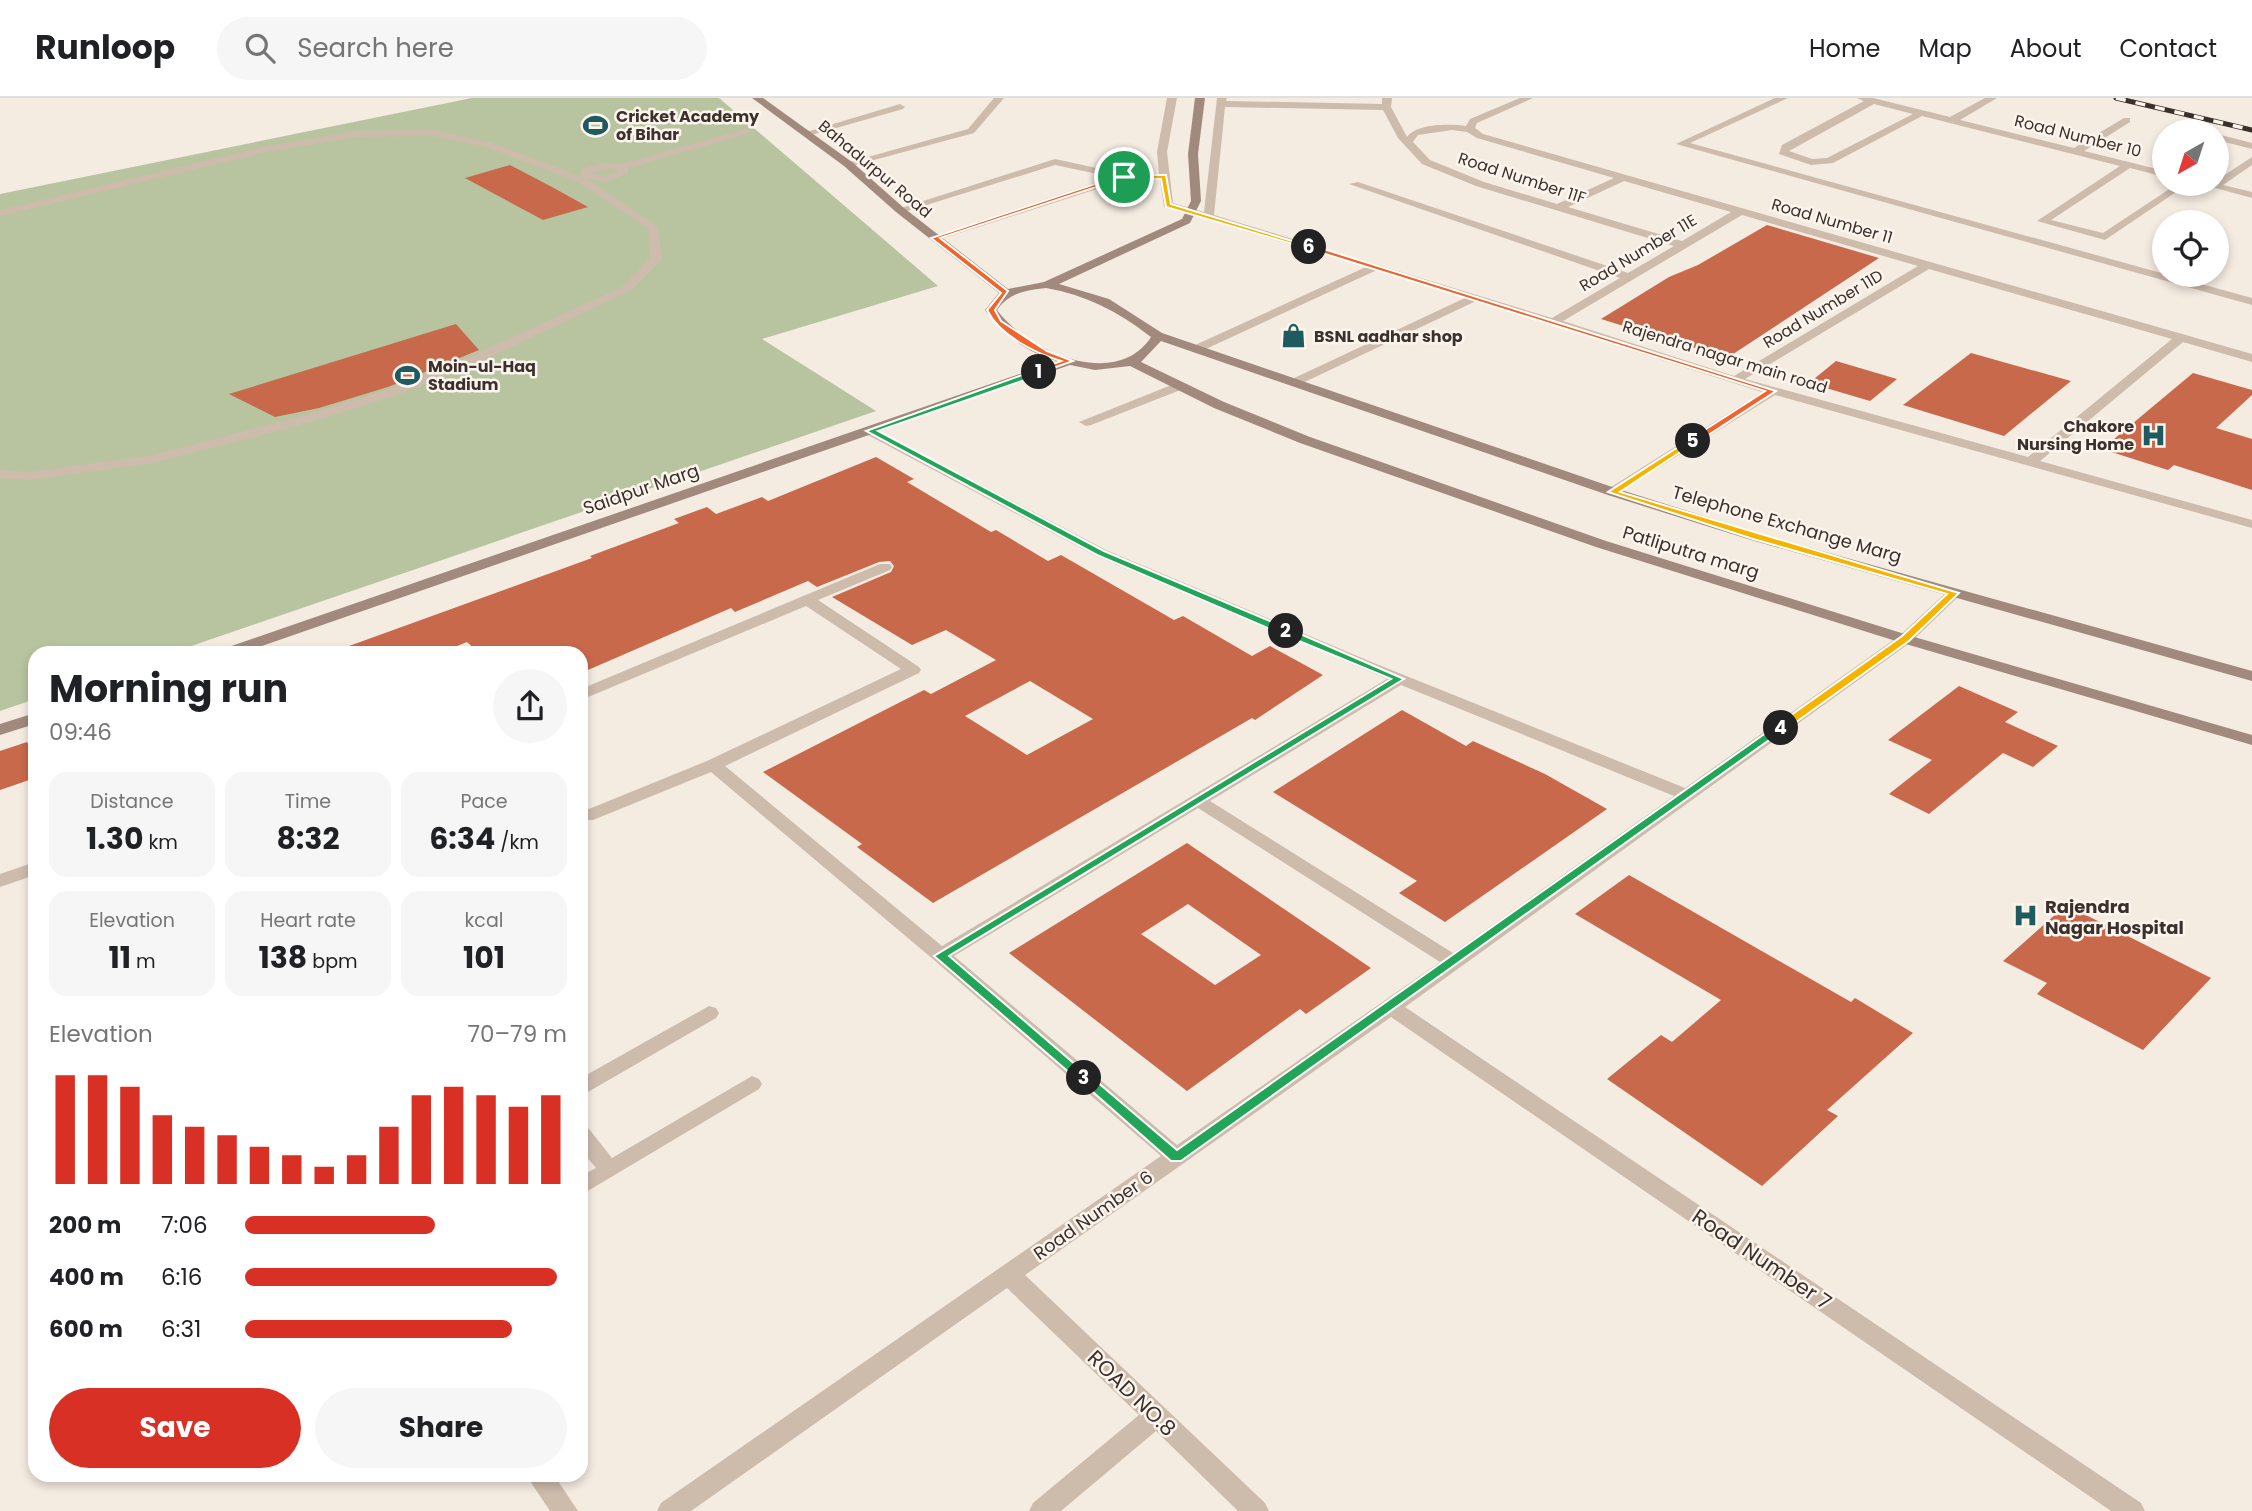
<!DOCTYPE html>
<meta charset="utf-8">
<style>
:root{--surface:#fff;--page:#f6f6f6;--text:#202124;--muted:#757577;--line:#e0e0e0;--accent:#d93025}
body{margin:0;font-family:Poppins,sans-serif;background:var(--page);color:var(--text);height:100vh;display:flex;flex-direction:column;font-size:26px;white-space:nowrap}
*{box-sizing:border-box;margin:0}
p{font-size:23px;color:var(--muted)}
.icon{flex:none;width:38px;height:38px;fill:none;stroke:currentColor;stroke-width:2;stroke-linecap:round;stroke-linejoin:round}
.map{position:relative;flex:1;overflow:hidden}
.sheet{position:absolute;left:28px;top:548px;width:560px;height:836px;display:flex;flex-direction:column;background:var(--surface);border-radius:21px;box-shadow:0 4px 10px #0003}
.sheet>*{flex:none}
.needle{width:46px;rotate:219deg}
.tools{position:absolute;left:2152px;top:21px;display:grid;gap:14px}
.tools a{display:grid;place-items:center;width:77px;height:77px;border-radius:50%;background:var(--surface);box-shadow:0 4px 10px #0003;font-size:35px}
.pin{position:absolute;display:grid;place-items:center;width:60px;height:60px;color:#fff;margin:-30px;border:4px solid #fff;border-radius:50%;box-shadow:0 2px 7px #0007}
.km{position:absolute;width:35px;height:35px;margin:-18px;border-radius:50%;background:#222;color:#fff;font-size:19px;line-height:35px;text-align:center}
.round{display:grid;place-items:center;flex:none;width:74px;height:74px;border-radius:37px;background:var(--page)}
.headline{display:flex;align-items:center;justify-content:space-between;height:119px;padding:0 21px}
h1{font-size:38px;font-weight:700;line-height:52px}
.stats{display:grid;grid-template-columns:repeat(3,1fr);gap:10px;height:119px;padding:7px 21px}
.stats div{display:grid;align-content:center;border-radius:18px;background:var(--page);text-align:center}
.stats b{font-size:30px;font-weight:700}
.stats small{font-size:19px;font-weight:400}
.stats p{font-size:19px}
.chart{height:196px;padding:14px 21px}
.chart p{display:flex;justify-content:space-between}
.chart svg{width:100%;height:126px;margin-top:7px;stroke:var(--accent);stroke-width:6}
.button{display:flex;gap:14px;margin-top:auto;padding:14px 21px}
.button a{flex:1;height:80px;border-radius:42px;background:var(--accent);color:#fff;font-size:28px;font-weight:700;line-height:80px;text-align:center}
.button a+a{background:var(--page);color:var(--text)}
ul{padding:0 21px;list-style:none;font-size:23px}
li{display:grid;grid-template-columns:112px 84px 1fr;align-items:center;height:52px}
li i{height:18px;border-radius:9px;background:var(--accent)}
header{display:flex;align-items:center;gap:42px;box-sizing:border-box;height:98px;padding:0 35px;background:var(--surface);border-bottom:2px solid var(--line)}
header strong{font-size:33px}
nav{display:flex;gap:38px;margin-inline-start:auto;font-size:24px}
.search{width:490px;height:63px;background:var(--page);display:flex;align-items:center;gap:18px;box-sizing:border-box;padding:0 24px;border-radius:38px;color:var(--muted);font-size:26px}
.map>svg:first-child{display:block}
.green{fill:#b8c4a0}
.building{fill:#c8694b;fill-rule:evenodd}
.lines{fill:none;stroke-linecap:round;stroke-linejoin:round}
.lane{fill:#cdbbac;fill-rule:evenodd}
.street{fill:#cdbbac;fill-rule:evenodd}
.secondary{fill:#a18a7d;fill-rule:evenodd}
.rail-casing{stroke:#3b302b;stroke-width:5}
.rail{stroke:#fbf5ee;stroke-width:3.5;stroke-dasharray:10;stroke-linecap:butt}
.split-1{fill:#f0652b;stroke:#fff;stroke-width:2}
.split-2{fill:#22a559;stroke:#fff;stroke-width:2}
.split-3{fill:#22a559;stroke:#fff;stroke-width:2}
.split-4{fill:#22a559;stroke:#fff;stroke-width:2}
.split-5{fill:#f5b400;stroke:#fff;stroke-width:2}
.split-6{fill:#f0652b;stroke:#fff;stroke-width:2}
.split-7{fill:#f5b400;stroke:#fff;stroke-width:2}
.labels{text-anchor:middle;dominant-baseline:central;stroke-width:5;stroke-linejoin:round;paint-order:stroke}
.far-poi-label{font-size:16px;font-weight:bold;fill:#3b302b;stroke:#fbf5ee;text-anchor:start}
.far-street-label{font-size:16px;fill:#3b302b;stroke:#fbf5ee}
.street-label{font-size:18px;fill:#3b302b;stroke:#fbf5ee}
.poi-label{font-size:18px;font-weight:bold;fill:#3b302b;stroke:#fbf5ee;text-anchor:start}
.near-street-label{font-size:21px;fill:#3b302b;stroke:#fbf5ee}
</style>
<header>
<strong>Runloop</strong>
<div class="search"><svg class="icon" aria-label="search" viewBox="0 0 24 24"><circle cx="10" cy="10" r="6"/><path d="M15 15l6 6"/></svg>Search here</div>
<nav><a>Home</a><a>Map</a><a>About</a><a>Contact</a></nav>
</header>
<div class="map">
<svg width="2252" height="1413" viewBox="0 0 2252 1413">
<rect width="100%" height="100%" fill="#f4ebe1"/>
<polygon class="green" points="472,0 719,0 938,188 762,241 876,313 171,555 35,555 35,601 0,613 0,96"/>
<g class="building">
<polygon points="510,67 552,89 588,109 543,122 465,80"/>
<polygon points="1767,127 1879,160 1727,260 1601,221 1669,179 1698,167"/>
<polygon points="456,226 479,252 388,289 319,310 275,319 229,296"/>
<polygon points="1971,255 2071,283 2004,338 1903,307"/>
<polygon points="1836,263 1897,281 1870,303 1809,285"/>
<polygon points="2193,275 2252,292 2252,297 2216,330 2252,341 2252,392 2174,367 2168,372 2102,351"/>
<path d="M 876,359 L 914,381 L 907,384 L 991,434 L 996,432 L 1048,463 L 1061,457 L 1174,522 L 1183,518 L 1252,558 L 1270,548 L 1323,577 L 1255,622 L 1252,620 L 933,805 L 857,749 L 862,746 L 763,674 L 924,592 L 931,596 L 996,562 L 946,532 L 912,547 L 832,499 L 891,474 L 894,468 L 890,463 L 879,464 L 817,489 L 808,483 L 735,514 L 731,510 L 581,575 L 581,555 L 479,555 L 467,544 L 440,555 L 339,555 L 338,552 L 592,460 L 590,458 L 679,425 L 674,421 L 707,409 L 716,416 L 762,399 L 768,403 ZM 1030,583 L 1093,621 L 1027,657 L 965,618 Z"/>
<polygon points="1959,588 2018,614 2005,624 2058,648 2033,669 2003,655 1929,716 1889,696 1932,662 1888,642"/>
<polygon points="1402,612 1466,648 1473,643 1545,676 1607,711 1445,824 1399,795 1417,783 1273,694"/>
<polygon points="27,644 35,658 35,680 0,692 0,653"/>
<path d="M 1187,745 L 1371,870 L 1306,916 L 1300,911 L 1187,993 L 1009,855 ZM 1188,806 L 1261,857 L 1215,887 L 1141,836 Z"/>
<polygon points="1629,777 1851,904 1855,900 1913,935 1827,1012 1838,1018 1762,1088 1607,981 1661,937 1672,944 1721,902 1575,816"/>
<polygon points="2066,807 2211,880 2143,952 2037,896 2047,885 2003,863"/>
</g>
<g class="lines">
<path class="lane" d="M 745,31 L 748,32 L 748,36 L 628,70 L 628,76 L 605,84 L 586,80 L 658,129 L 662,161 L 630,193 L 473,267 L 397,297 L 312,324 L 153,365 L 30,382 L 0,380 L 0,372 L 30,374 L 153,357 L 302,318 L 389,291 L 465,261 L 622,189 L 650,160 L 648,130 L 576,83 L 483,48 L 432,38 L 357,39 L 267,54 L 0,118 L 0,112 L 267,48 L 357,33 L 432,32 L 489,44 L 580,78 L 582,71 L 601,65 L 621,66 ZM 613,70 L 619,73 L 604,78 L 591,75 Z"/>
<g class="street">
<polygon points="994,0 1004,0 974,35 848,69 843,66 968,31"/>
<path d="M 1167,0 L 1177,0 L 1167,54 L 1173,105 L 1204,114 L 1217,0 L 1227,0 L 1226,3 L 1382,6 L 1382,0 L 1392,0 L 1391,9 L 1407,39 C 1418,25 1450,26 1466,28 L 1470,21 L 1520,0 L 1533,0 L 1477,25 L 1475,30 L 1483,36 L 2252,256 L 2252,264 L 2183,244 L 2040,363 L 2252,422 L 2252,430 L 1775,297 L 1613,398 L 1608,397 L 1608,391 L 1762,294 L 1476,203 L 1294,289 L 1288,285 L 1290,282 L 1465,200 L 1377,172 L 1197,255 L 1193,254 L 1193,248 L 1366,169 L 1164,109 L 1160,82 L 1125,82 L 938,142 L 929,140 L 1112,79 L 1055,67 L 904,114 L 895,112 L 1055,61 L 1124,76 L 1159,76 L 1157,54 ZM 1225,9 L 1383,12 L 1398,40 L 1422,66 L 1476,88 L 1674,148 L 1628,175 L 1358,84 L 1349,86 L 1620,180 L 1552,220 L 1214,117 ZM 1452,32 L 1467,34 L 1477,40 L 1614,80 L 1557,106 L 1484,84 L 1430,62 L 1413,44 L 1418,37 ZM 1624,83 L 1731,114 L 1682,143 L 1568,109 ZM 1742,117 L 1918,168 L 1734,278 L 1563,223 ZM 1929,171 L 2172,241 L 2028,359 L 1745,281 Z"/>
<polygon points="1775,0 1788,0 1690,45 2252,200 2252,207 1676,46"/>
<path d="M 1857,0 L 1873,0 L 1950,19 L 1985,0 L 1997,0 L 1960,22 L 2074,50 L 2124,20 L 2130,20 L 2130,24 L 2084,53 L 2165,73 L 2165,79 L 2130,70 L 2051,122 L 2103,135 L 2177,86 L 2188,86 L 2105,142 L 2037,123 L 2120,68 L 1922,18 L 1833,65 L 1811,67 L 1779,56 L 1782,47 L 1864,3 ZM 1874,6 L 1913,16 L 1827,60 L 1812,61 L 1789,53 Z"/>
<polygon points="900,6 905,9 903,11 808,38 803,35"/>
<polygon points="2217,36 2252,45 2252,51 2217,42"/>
<polygon points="2252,59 2252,67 2223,87 2252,94 2252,100 2201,86 2217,86 2217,82"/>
<polygon points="1179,284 1183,285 1183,291 1091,327 1086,328 1079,324"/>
<path d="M 871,329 L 1106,452 L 1369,563 L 1685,690 L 1899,538 L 1949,492 L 1959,492 L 1962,495 L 1959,498 L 1911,544 L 1405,909 L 2141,1405 L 2145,1413 L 2111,1413 L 1391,919 L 1025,1177 L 1265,1405 L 1269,1413 L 1238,1413 L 1156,1333 L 1061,1413 L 1029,1413 L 1033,1405 L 1139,1317 L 1007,1190 L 691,1413 L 657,1413 L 661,1405 L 1161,1058 L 934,862 L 711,674 L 593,722 L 581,722 L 581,708 L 589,711 L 707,663 L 901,571 L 806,508 L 581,602 L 581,591 L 880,466 L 890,466 L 892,469 L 890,472 L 818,502 L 919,569 L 921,572 L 919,575 L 725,668 L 942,848 L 1387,581 L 1096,458 L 866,336 L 866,330 ZM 1401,587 L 1674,698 L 1453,855 L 1210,703 ZM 1198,710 L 1440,864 L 1177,1047 L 954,858 Z"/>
<polygon points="35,764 35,777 0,789 0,776"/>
<polygon points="709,908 716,910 719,915 716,920 581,998 581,980"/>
<polygon points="752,978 759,981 762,986 759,991 581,1097 581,1078 596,1070 581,1052 581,1029 589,1031 612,1060"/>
<polygon points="526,1377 554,1377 578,1413 550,1413"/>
</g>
<g class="secondary">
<path d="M 752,0 L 763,0 L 852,64 L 904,110 L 1008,191 L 1044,184 L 1182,121 L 1191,103 L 1188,56 L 1195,0 L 1205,0 L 1198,56 L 1201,103 L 1190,125 L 1059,186 L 1109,201 L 1162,235 L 1618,391 L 1761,436 L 2252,573 L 2252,583 L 1751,442 L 1608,397 L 1161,243 L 1141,264 L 1224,304 L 1310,339 L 1606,443 L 1911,538 L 2252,637 L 2252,647 L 1899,544 L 1596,449 L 1300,345 L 1214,310 L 1130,268 L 1095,272 L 1070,267 L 242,555 L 218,555 L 220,552 L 1057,263 C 1027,254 1003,237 985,212 L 999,195 L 896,114 L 844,68 ZM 1046,190 C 1086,197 1119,214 1151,239 C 1116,293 1027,253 997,212 C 1009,195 1026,192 1046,190 Z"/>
<polygon points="35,615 35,626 0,637 0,626"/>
</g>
<defs>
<polyline id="rail" points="2116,0 2252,32"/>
</defs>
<use href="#rail" class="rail-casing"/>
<use href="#rail" class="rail"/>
</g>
<path class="split-1" d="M 1122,77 L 1127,79 L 940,140 L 1008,193 L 995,212 L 1001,223 L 1047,253 L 1073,263 L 1036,276 L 1036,272 L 1061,263 C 1035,255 1000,238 987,212 L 1001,195 L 931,140 Z"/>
<polygon class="split-2" points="1039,271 1042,276 878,333 1104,453 1289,531 1289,536 1282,536 1097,457 866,333"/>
<polygon class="split-3" points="1282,531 1289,531 1404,581 949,858 1091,980 1089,983 1079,983 934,858 1391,581 1282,536"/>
<polygon class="split-4" points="1777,627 1786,630 1181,1063 1171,1063 1077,980 1079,977 1089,977 1177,1052"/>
<polygon class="split-5" points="1689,342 1697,343 1620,394 1959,495 1909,543 1785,632 1777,632 1777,627 1902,538 1947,496 1753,441 1608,394"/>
<polygon class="split-6" points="1306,147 1311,147 1776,293 1696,345 1689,345 1689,342 1765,293 1306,150"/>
<polygon class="split-7" points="1124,77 1166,77 1171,106 1312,149 1306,150 1166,109 1161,81 1122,80"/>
<defs>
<symbol id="stadium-bare" viewBox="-9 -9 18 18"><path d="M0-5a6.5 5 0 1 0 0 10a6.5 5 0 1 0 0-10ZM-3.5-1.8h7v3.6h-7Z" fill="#1f5a5e" stroke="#fbf5ee" stroke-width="2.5" paint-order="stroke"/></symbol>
<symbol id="shop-bare" viewBox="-9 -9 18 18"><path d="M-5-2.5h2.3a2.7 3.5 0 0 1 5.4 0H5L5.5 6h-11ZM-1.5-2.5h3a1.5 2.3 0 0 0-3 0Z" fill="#1f5a5e" stroke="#fbf5ee" stroke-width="2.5" paint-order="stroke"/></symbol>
<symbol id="hospital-bare" viewBox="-9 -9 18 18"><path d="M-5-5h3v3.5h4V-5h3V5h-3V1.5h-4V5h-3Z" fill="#1f5a5e" stroke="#fbf5ee" stroke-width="2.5" paint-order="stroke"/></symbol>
</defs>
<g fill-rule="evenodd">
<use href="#stadium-bare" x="578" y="10" width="35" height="35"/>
<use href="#shop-bare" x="1276" y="220" width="35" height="35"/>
<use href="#stadium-bare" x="390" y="260" width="35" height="35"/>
<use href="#hospital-bare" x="2136" y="320" width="35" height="35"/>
<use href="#hospital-bare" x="2008" y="800" width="35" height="35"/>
</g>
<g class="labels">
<g class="far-poi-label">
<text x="616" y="18">Cricket Academy<tspan x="616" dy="18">of Bihar</tspan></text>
<text x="1314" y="238">BSNL aadhar shop</text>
<text x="428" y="268">Moin-ul-Haq<tspan x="428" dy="18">Stadium</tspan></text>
<text x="2134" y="328" text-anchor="end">Chakore<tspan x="2134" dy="18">Nursing Home</tspan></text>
</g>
<g class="far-street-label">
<text transform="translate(2078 38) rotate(14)">Road Number 10</text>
<text transform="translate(875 71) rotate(40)">Bahadurpur Road</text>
<text transform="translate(1522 80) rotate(18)">Road Number 11F</text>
<text transform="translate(1832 123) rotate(16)">Road Number 11</text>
<text transform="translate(1638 155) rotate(-31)">Road Number 11E</text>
<text transform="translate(1823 211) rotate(-31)">Road Number 11D</text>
<text transform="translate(1725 259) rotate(17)">Rajendra nagar main road</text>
</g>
<g class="street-label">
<text transform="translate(641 391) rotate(-19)">Saidpur Marg</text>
<text transform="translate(1787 426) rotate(16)">Telephone Exchange Marg</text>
<text transform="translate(1691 454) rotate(17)">Patliputra marg</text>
<text transform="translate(1093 1117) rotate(-35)">Road Number 6</text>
</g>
<g class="poi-label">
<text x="2045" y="808">Rajendra<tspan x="2045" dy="21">Nagar Hospital</tspan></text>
</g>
<g class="near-street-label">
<text transform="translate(1762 1161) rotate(34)">Road Number 7</text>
<text transform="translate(1132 1295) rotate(44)">ROAD NO.8</text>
</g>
</g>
</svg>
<div class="tools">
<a><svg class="needle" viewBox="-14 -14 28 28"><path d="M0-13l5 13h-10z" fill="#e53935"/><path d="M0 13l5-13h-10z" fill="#757577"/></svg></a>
<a><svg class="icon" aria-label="locate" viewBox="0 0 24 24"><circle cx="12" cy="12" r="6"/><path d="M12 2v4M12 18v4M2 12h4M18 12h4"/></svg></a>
</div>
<div class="pin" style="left:1124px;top:79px;background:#1e9e55"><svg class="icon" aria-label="arrive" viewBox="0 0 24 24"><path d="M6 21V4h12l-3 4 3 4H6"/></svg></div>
<b class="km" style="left:1039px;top:274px">1</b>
<b class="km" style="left:1286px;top:533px">2</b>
<b class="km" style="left:1084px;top:980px">3</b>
<b class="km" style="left:1781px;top:630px">4</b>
<b class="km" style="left:1693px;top:343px">5</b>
<b class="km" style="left:1309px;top:149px">6</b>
<section class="sheet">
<div class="headline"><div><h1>Morning run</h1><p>09:46</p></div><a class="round"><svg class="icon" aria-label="share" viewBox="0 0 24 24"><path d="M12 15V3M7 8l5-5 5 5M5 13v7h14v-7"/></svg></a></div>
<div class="stats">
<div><p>Distance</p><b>1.30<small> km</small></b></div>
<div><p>Time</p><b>8:32</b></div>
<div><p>Pace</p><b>6:34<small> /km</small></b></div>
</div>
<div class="stats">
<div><p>Elevation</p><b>11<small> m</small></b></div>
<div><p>Heart rate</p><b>138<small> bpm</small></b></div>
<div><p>kcal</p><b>101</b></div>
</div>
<div class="chart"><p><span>Elevation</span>70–79 m</p>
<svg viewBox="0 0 160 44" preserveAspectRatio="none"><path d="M5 44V6M15 44V6M25 44V10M35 44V20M45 44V24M55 44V27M65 44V31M75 44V34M85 44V38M95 44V34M105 44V24M115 44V13M125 44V10M135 44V13M145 44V17M155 44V13"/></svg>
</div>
<ul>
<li><b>200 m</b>7:06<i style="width:59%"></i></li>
<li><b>400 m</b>6:16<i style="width:97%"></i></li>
<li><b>600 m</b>6:31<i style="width:83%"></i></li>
</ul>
<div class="button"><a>Save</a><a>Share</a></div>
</section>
</div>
